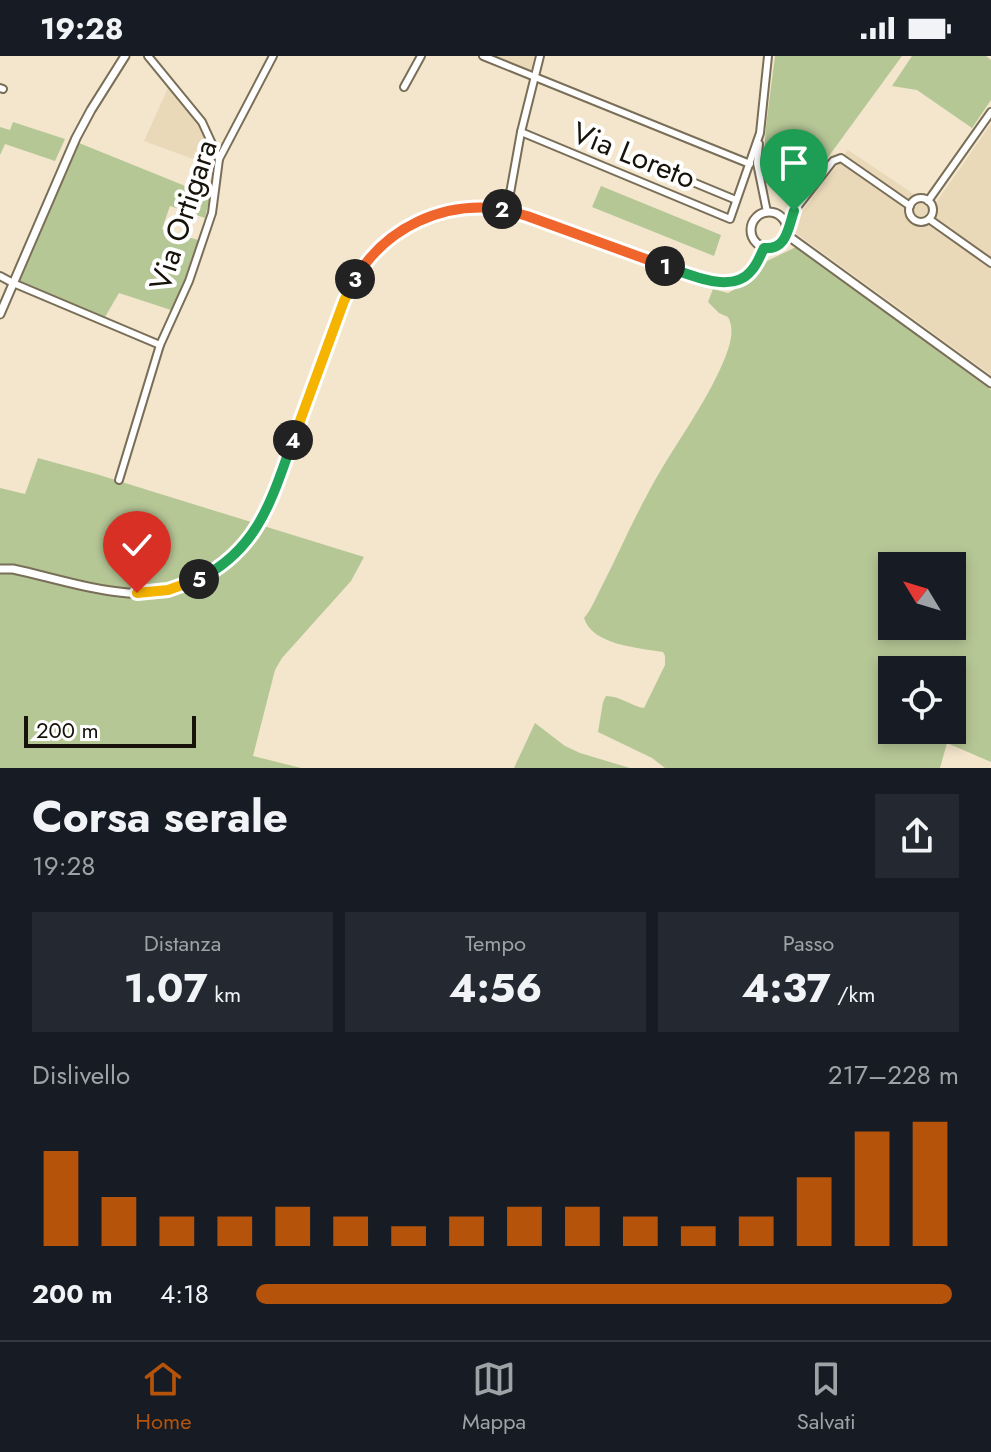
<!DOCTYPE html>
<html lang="it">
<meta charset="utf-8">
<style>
:root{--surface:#171b24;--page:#242831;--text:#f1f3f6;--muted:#9ea1a6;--line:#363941;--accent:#b45309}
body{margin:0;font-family:Jost,sans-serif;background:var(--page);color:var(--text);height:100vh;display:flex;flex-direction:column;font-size:30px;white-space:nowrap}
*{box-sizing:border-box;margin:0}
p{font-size:26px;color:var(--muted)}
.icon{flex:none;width:44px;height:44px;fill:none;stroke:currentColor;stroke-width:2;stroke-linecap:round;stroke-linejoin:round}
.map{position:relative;height:712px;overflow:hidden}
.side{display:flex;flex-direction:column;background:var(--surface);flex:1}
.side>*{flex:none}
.needle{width:52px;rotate:308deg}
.fabs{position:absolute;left:878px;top:496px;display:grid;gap:16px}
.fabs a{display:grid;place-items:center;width:88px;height:88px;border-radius:0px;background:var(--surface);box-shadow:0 4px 12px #0003;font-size:40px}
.scale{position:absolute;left:24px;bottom:20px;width:172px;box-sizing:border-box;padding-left:8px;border:4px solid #17130a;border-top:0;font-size:22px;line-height:28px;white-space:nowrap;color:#17130a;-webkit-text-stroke:6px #fff;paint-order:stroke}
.pin{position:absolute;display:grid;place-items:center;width:68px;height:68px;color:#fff;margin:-82px -34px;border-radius:50% 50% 50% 0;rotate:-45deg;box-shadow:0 0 8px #0007}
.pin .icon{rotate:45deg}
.km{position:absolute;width:40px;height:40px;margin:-20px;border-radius:50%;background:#222;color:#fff;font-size:22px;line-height:40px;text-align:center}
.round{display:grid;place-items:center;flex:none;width:84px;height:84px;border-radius:0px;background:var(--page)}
.head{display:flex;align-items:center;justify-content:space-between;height:136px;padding:0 32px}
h1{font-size:44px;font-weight:700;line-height:60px}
.figures{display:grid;grid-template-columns:repeat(3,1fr);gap:12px;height:136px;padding:8px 32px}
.figures div{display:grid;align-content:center;border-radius:0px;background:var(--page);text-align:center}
.figures b{font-size:40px;font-weight:700}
.figures small{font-size:22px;font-weight:400}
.figures p{font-size:22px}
.chart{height:224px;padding:16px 32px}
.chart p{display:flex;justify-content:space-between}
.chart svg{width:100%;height:144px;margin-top:8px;stroke:var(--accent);stroke-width:6}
ul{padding:0 32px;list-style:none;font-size:26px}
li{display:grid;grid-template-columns:128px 96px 1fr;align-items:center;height:60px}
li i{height:20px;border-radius:10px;background:var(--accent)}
.status{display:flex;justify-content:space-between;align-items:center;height:56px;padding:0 40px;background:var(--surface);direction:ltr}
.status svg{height:22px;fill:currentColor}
.menu{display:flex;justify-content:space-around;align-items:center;height:112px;border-top:2px solid var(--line);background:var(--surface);font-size:22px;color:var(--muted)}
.menu a{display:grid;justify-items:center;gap:4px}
.menu .on{color:var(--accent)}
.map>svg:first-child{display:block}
.built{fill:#e9d9b8}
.green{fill:#b6c796;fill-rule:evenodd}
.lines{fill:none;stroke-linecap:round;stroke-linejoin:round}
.minor-casing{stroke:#796e57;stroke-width:10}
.tertiary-casing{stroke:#796e57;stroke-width:11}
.minor{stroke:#fff;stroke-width:6}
.tertiary{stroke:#fff;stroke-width:7}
.split-1-casing{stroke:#fff;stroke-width:16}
.split-2-casing{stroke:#fff;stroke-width:16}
.split-3-casing{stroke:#fff;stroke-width:16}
.split-4-casing{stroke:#fff;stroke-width:16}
.split-5-casing{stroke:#fff;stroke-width:16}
.split-6-casing{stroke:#fff;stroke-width:16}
.split-1{stroke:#22a559;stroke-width:10}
.split-2{stroke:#f0652b;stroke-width:10}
.split-3{stroke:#f0652b;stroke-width:10}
.split-4{stroke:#f5b400;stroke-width:10}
.split-5{stroke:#22a559;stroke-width:10}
.split-6{stroke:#f5b400;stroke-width:10}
.labels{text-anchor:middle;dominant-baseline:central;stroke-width:8;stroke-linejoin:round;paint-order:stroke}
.street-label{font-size:30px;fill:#17130a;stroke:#fff}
</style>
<div class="status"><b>19:28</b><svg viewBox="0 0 49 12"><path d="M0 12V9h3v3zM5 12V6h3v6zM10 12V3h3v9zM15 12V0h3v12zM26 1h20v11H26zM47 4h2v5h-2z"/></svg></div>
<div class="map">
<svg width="991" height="712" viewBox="0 0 991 712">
<rect width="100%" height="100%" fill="#f3e6cc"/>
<g class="built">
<polygon points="492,0 534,0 531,15"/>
<polygon points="169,30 198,68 211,98 212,110 144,85"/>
<polygon points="991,68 991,319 790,173 848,94 933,151"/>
</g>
<g class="green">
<polygon points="775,0 902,0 807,130 763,115 766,70"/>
<polygon points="912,0 986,0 991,4 991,44 972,72 917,34 892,30"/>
<polygon points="13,66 65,83 55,105 5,88 0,99 0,71 10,74"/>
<polygon points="79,87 210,140 205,162 170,150 162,173 198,184 174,255 119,237 105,261 20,225"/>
<polygon points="601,130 721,179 714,200 592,151"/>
<path d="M 796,191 L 991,334 L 991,706 L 947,687 L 940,712 L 665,712 L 652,702 L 598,676 L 603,646 L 606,640 C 620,640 631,650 644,652 L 665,609 L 665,600 L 663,596 C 639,592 592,589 584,562 C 592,553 596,541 602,530 C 617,501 630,470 646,441 C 670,394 705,351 725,302 C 730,289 735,273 728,261 L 719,257 L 708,246 L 713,233 L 728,237 L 748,226 L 767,205 ZM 892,510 L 952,510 L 952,570 L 892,570 ZM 892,614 L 952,614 L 952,674 L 892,674 Z"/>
<polygon points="38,402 96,418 364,501 351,525 282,602 275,614 253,700 301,712 0,712 0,432 25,438"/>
<polygon points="535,667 565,690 580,697 630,712 514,712"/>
</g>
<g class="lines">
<defs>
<g id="minor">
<polyline points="148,0 202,66 219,103"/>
<polyline points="483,0 750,108"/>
<polyline points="404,31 421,0"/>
<polyline points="0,32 3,33"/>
<polyline points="521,76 730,163 760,77 768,0"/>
<polyline points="759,88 757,107 767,156"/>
<polyline points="666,115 736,144"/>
<circle cx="921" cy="154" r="12"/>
<polyline points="928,145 991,56"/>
<polyline points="507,154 521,76 540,0"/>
<polyline points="929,163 991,207"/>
<polyline points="788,172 794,155 833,105 841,102 910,150"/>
<polyline points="0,220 13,227 160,289"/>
<polyline points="119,424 160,289 189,225 212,157 219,103 273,0"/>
</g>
<g id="tertiary">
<circle cx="769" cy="174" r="18"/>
<polyline points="787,179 991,327"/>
<polyline points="0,258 76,82 91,54 125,0"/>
<path d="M 0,513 L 13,513 C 50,521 90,534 128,537 C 188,541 242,506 268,453 L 344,245 C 375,170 449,135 527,160 L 703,223 C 718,227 740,229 751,215 C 757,208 760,200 764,192"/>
</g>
</defs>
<use href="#minor" class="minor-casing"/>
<use href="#tertiary" class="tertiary-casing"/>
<use href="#minor" class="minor"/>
<use href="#tertiary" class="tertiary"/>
</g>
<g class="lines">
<defs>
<path id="split-1" d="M 665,210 C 688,218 732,239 751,215 C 757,209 760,200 764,192 C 787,194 788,172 794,155"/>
<polyline id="split-2" points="502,153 527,160 665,210"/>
<path id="split-3" d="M 355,223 C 386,171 443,145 502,153"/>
<polyline id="split-4" points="293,384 344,245 355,223"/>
<path id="split-5" d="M 199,523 C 259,493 272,442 293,384"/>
<polyline id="split-6" points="137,537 168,534 199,523"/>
</defs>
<use href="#split-1" class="split-1-casing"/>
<use href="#split-2" class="split-2-casing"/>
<use href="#split-3" class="split-3-casing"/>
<use href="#split-4" class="split-4-casing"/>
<use href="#split-5" class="split-5-casing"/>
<use href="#split-6" class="split-6-casing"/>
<use href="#split-1" class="split-1"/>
<use href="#split-2" class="split-2"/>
<use href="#split-3" class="split-3"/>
<use href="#split-4" class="split-4"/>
<use href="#split-5" class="split-5"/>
<use href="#split-6" class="split-6"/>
</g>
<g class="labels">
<g class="street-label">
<text transform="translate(634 99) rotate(22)">Via Loreto</text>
<text transform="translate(183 159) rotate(-72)">Via Ortigara</text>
</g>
</g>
</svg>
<div class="fabs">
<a><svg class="needle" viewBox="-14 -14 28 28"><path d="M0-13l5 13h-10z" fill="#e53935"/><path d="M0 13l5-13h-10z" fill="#9ea1a6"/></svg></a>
<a><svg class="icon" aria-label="locate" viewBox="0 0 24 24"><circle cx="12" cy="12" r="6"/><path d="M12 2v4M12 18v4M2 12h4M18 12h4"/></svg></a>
</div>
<div class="scale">200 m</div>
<div class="pin" style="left:794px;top:155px;background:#1e9e55"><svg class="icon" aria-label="arrive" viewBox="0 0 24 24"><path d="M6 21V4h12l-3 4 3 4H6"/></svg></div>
<div class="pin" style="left:137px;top:537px;background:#d93025"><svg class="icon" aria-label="check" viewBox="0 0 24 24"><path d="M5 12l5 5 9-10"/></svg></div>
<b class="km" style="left:665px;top:210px">1</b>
<b class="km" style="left:502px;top:153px">2</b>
<b class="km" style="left:355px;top:223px">3</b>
<b class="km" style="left:293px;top:384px">4</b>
<b class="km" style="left:199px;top:523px">5</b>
</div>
<section class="side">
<div class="head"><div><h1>Corsa serale</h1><p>19:28</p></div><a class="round"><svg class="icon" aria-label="share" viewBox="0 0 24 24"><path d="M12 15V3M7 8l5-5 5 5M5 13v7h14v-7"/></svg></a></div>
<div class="figures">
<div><p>Distanza</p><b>1.07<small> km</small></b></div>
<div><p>Tempo</p><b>4:56</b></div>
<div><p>Passo</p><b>4:37<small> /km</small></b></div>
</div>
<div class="chart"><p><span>Dislivello</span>217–228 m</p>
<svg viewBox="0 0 160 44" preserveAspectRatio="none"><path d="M5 44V15M15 44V29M25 44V35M35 44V35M45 44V32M55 44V35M65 44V38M75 44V35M85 44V32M95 44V32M105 44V35M115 44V38M125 44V35M135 44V23M145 44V9M155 44V6"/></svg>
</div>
<ul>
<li><b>200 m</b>4:18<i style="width:99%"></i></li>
</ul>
</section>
<nav class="menu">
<a class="on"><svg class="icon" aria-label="home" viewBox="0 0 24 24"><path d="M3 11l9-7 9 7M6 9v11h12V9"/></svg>Home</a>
<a><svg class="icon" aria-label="map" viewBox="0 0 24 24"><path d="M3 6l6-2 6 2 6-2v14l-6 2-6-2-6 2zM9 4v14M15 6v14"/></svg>Mappa</a>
<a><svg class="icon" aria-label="saved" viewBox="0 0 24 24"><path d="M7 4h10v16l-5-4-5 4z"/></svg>Salvati</a>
</nav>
